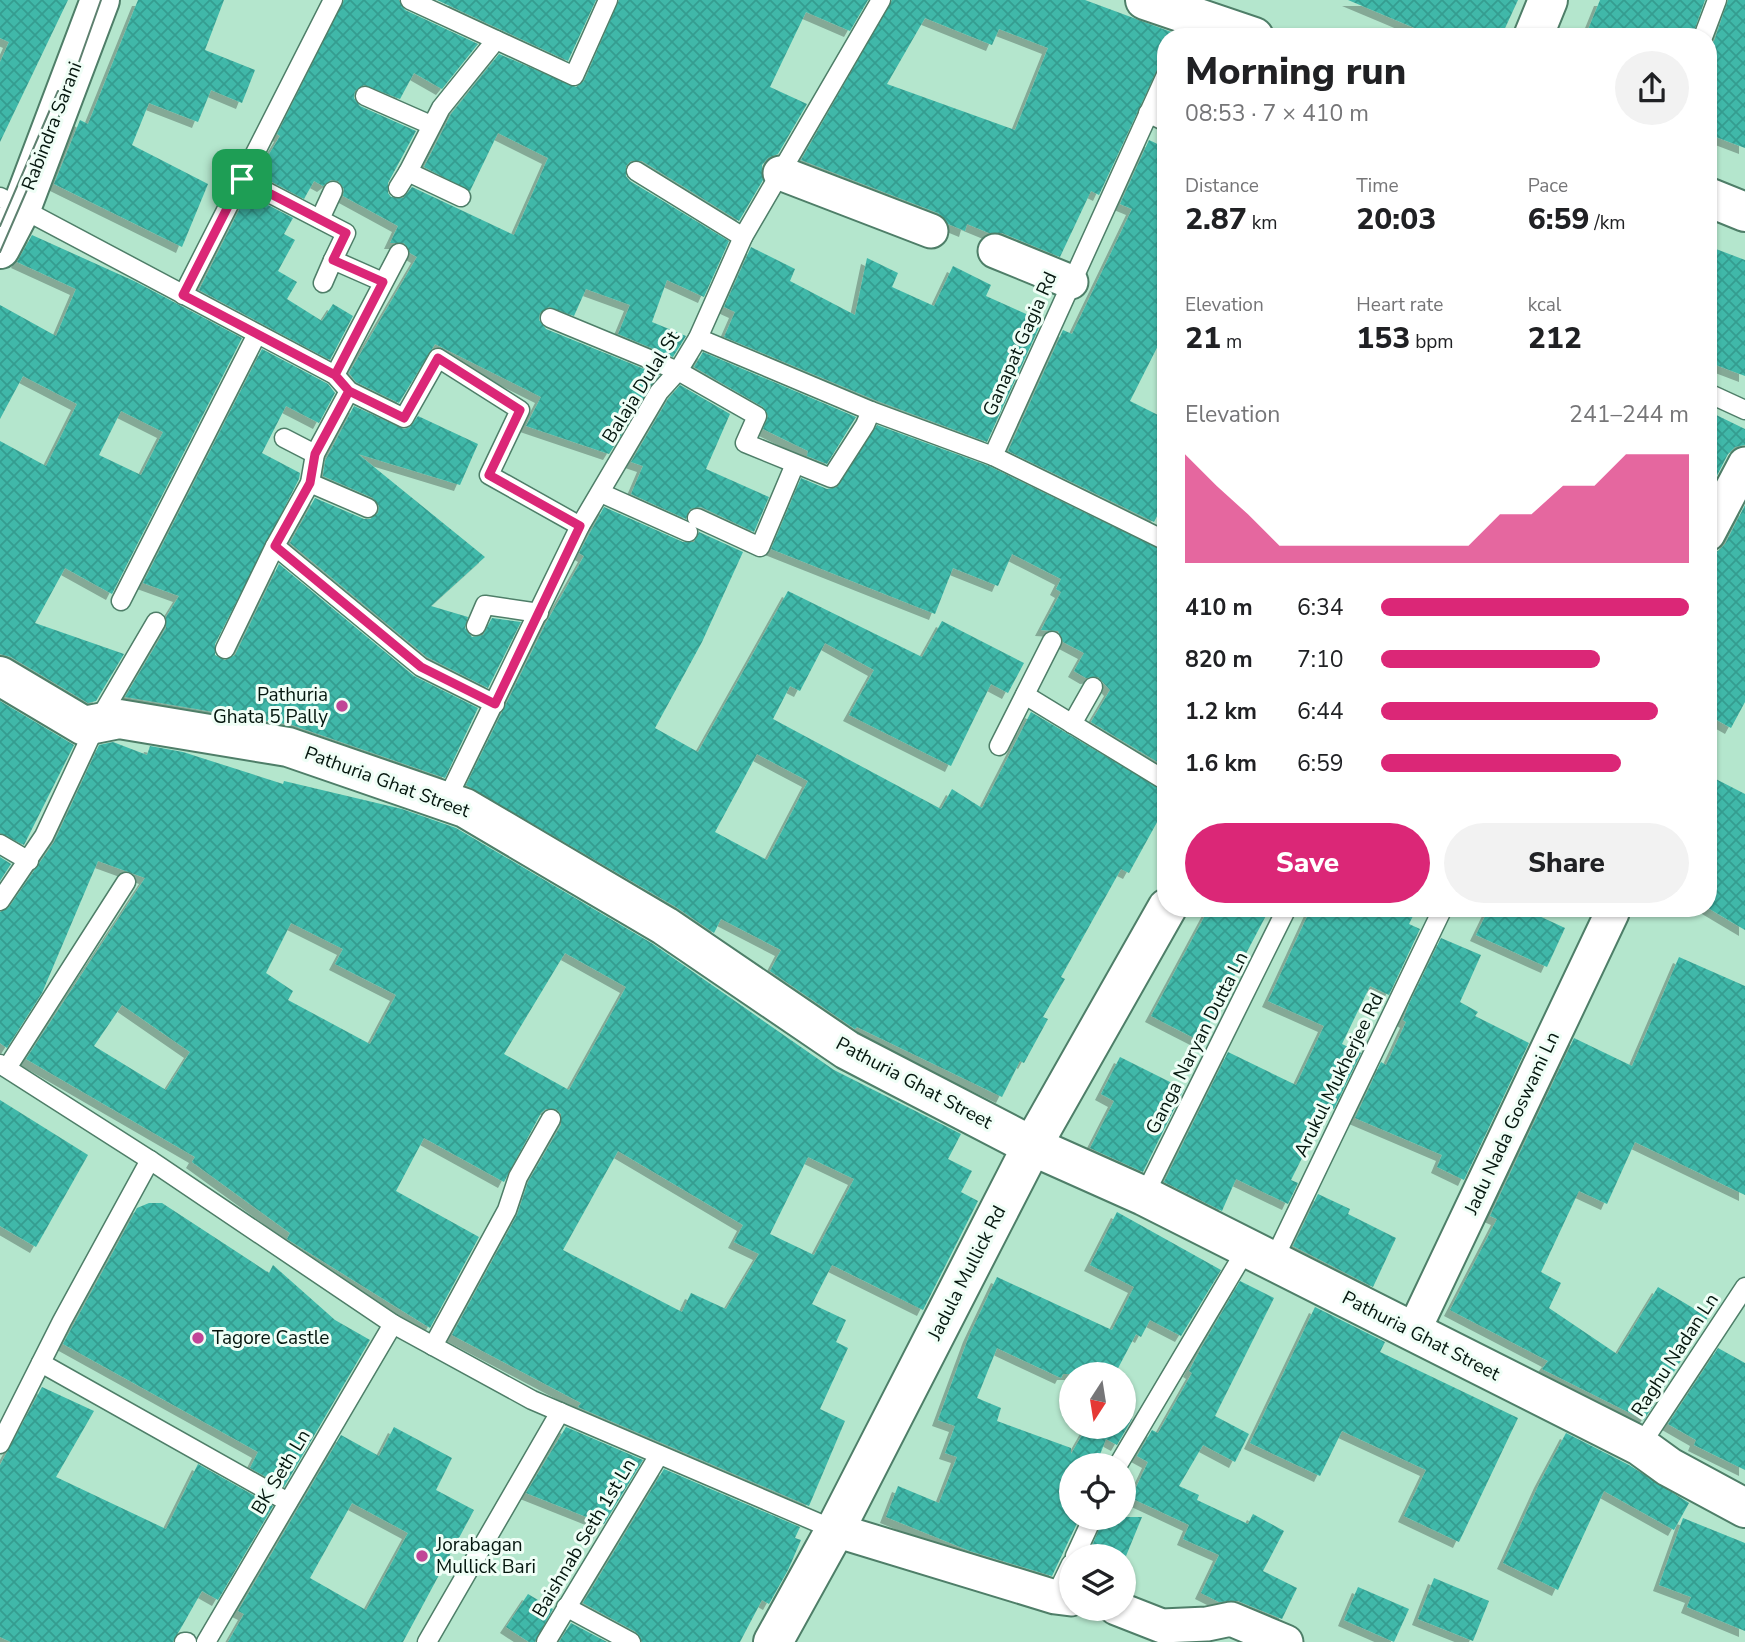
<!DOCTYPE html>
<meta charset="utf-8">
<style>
:root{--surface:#fff;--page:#f2f2f2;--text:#202124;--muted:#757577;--accent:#db2777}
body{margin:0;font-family:"Nunito Sans",sans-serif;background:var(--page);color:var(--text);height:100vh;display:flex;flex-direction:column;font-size:26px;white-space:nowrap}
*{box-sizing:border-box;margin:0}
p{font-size:23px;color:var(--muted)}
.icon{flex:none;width:38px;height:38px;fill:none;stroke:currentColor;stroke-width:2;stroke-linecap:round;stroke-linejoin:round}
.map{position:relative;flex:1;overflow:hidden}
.details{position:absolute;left:1157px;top:28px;width:560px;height:889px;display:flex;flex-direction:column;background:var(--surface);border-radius:28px;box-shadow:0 2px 5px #0004}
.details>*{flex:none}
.needle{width:46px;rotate:192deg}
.controls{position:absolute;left:1059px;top:1362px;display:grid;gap:14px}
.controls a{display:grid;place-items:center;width:77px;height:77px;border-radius:50%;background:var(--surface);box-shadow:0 2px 5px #0004;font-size:35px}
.pin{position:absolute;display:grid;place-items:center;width:60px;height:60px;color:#fff;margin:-30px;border-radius:14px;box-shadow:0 4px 10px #0006}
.round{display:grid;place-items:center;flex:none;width:74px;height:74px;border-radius:37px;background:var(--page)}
.overview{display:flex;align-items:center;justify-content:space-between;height:119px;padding:0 28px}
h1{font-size:38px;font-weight:800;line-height:52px}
.stats{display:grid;grid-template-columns:repeat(3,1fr);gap:10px;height:119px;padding:7px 28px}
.stats div{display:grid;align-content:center}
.stats b{font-size:30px;font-weight:800}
.stats small{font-size:19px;font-weight:400}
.stats p{font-size:19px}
.chart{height:196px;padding:14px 28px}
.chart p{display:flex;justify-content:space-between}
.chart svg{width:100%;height:126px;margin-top:7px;fill:var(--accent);opacity:.7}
.button{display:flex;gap:14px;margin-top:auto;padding:14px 28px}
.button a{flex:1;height:80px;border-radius:42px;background:var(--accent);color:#fff;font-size:28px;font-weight:800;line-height:80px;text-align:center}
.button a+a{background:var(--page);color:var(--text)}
ul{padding:0 28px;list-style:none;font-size:23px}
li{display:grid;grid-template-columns:112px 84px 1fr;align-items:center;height:52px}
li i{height:18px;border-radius:9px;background:var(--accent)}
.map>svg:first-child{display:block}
.building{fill:url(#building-cross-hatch);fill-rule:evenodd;filter:url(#shadow)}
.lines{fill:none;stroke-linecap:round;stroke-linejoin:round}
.lane-casing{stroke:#4e7e68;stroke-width:21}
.street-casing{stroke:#4e7e68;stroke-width:37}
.secondary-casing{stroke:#4e7e68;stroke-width:42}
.lane{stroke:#fff;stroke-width:18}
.street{stroke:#fff;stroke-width:33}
.secondary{stroke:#fff;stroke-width:38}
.tram{stroke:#5d806f;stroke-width:2}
.route-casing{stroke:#fff;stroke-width:14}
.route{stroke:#db2777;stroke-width:9}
.poi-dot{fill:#c14697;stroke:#effef6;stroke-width:2.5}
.labels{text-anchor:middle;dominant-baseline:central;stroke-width:6;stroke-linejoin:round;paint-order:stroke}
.street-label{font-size:19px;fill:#04160e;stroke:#effef6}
.poi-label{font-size:19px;fill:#04160e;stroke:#effef6;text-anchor:start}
</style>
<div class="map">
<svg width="1745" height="1642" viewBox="0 0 1745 1642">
<defs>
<pattern id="building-cross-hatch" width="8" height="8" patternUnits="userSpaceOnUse" patternTransform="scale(1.75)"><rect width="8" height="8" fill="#3fb8a9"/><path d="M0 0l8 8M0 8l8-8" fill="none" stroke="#369d90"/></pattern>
<filter id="shadow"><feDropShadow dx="-6" dy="6" stdDeviation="0" flood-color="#0004"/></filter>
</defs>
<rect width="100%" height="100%" fill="#b4e6cd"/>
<g class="building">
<polygon points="0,0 68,0 0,142 0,62 9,42 0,38"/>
<polygon points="138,0 224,0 205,50 255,70 242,103 211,90 198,122 149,103 132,145 208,184 182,247 54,184 80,120 88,124"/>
<polygon points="344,0 399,0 405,10 478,44 442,89 414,73 400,99 364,85 355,91 354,98 360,106 416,131 388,183 388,193 391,197 403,198 412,187 514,235 548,158 498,133 470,191 424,167 451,114 499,54 576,87 584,81 619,0 868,0 850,31 806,12 770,87 807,104 778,154 768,158 762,165 763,180 739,221 642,161 631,161 626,166 626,176 630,181 729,241 704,297 667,280 652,322 686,336 673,357 618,334 630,305 586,289 574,316 549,307 540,313 539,320 546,329 659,375 609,454 526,426 541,397 435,344 399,403 356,382 349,373 417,257 410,253 404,243 390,243 398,226 343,196 344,189 338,181 331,180 323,186 314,181 304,199 257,174 280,136 277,134"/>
<polygon points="437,0 596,0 568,61"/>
<path d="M 892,0 L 1085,0 L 1174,33 L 1172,37 L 1166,37 L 1166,51 L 1099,195 L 1091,191 L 1060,257 L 1002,233 L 989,233 L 967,224 L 965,231 L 948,224 L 938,213 L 801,160 ZM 925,18 L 992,45 L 999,29 L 1048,48 L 1015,130 L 887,84 Z"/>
<polygon points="1348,0 1518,0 1501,37 1436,37"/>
<polygon points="1600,0 1705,0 1692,37 1585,37"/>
<polygon points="1728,0 1745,0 1745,148 1708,134 1708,47 1714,41"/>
<polygon points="1149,140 1166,148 1166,330 1130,401 1166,419 1166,499 1154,522 1008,451 1063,330 1072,334 1132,209 1120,204"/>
<polygon points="247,194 293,218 284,234 295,240 278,271 297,282 287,299 322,321 333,304 353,316 330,360 199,290"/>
<path d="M 32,235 L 134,281 L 242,338 L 112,594 L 65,568 L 35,623 L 124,654 L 96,701 L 88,703 L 11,657 L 0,654 L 0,441 L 46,466 L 77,404 L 23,376 L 0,419 L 0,305 L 56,336 L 76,289 L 17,262 ZM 121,411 L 163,432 L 141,475 L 99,455 Z"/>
<polygon points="1708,246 1745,260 1745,376 1708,362"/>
<polygon points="751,247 795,269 790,281 855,315 867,258 898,273 892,287 934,306 953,266 991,285 986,296 1042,321 987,442 875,400 724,337 735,312 724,307"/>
<polygon points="262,349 328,384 335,393 319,423 286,406 262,453 300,473 299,479 215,644 215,655 225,660 235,655 279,564 414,676 478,708 445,778 292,725 125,697 166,628 166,617 179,596 143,583"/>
<polygon points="703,352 856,417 827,464 807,456 808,451 763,429 768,416 763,407 694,367"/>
<polygon points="680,385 730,414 706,469 769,497 754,532 701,507 690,509 686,519 631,494 643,466 631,462 668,399"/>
<polygon points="354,406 404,429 410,427 418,416 478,444 460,485 358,454 485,557 431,606 468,617 465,628 472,637 483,635 492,618 521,622 488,688 427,657 290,543 315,498 364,519 370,519 378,513 379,506 373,498 323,476 325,461"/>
<polygon points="1708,411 1745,429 1745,445 1735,447 1728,454 1708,493"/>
<polygon points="877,425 989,466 1166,552 1166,767 1091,722 1110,690 1098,677 1086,678 1074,671 1084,653 1063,642 1058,631 1041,630 1061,592 1056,589 1061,579 1012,554 998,586 953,568 935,614 771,549 801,478 827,489 837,487"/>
<polygon points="1745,505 1745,702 1731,728 1708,715 1708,553 1718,551 1725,544"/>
<path d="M 604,507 L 683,542 L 694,542 L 699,532 L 743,552 L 702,642 L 655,728 L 698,752 L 788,591 L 922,657 L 942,621 L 1024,663 L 1008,693 L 991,684 L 951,766 L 849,715 L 874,670 L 825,643 L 800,691 L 790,686 L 773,719 L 941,809 L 952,789 L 982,808 L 1031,712 L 1166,792 L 1166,806 L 1129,873 L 1121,869 L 1061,977 L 1065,979 L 1043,1017 L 1048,1019 L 1024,1063 L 1020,1061 L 1002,1097 L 857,1027 L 855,1029 L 770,971 L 781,950 L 721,919 L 714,933 L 676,907 L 466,785 L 546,623 L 584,556 L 579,553 ZM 757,754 L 808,781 L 767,860 L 715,832 Z"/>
<polygon points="0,701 74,745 24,845 0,833"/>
<path d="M 113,742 L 147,755 L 150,746 L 183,752 L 283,784 L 284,781 L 402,809 L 456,828 L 653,944 L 834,1070 L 961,1134 L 948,1159 L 972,1171 L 961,1192 L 978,1201 L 923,1310 L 832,1265 L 812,1304 L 846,1320 L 836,1342 L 848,1348 L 820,1409 L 845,1421 L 809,1506 L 578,1407 L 581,1403 L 452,1335 L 517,1215 L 528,1182 L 561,1125 L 561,1114 L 556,1109 L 546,1109 L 541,1113 L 504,1182 L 424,1138 L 396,1191 L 479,1237 L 430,1328 L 287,1239 L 290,1233 L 192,1162 L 195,1157 L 26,1059 L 145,878 L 98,861 L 42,993 L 7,1048 L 0,1043 L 0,912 L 9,907 L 54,842 L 99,745 ZM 291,923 L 343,949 L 335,964 L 396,995 L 370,1044 L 288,1000 L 293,991 L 266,973 ZM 565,953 L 626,987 L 569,1090 L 504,1054 ZM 122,1005 L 190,1052 L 166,1090 L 94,1046 ZM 618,1151 L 743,1225 L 734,1242 L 759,1254 L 726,1309 L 691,1293 L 682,1312 L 563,1250 ZM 808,1157 L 854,1179 L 814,1255 L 770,1234 Z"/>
<polygon points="1708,775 1745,794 1745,930 1708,908"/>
<polygon points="0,857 11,864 0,881"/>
<polygon points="1209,908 1270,908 1200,1041 1151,1016"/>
<polygon points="1311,908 1417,908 1409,924 1420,929 1389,995 1370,986 1342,1044 1361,1053 1334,1109 1328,1106 1291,1180 1298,1183 1288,1204 1236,1179 1222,1211 1164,1182 1228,1052 1296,1085 1324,1026 1268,1001"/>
<polygon points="1489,908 1522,908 1565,928 1547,967 1476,935"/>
<polygon points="1441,938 1481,955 1460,1002 1478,1012 1475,1016 1529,1043 1464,1180 1437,1167 1442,1155 1355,1118 1381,1062 1386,1065 1406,1022 1403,1020 1409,1004"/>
<polygon points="1679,957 1745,986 1745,1195 1635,1142 1607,1204 1579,1191 1541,1272 1561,1283 1549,1308 1617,1354 1658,1287 1708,1317 1644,1420 1542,1369 1548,1361 1450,1310 1497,1219 1490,1216 1574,1038 1632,1066"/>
<polygon points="1120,1057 1184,1089 1143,1172 1090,1148 1114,1101 1101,1094"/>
<polygon points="0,1100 88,1155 36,1247 0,1226"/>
<polygon points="1318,1194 1350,1209 1348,1214 1396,1238 1373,1287 1293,1246"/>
<polygon points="149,1203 162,1203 269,1273 273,1265 335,1320 370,1340 284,1487 250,1468 258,1452 63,1344 137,1208"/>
<polygon points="1117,1212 1221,1270 1181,1336 1150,1320 1141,1337 1136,1334 1115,1374 1063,1374 1061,1378 997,1348 977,1398 1001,1408 997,1421 1071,1448 1071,1454 1086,1428 1083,1426 1124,1426 1124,1414 1132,1419 1117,1445 1106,1439 1096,1465 1071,1465 1071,1517 1080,1517 1052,1576 970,1551 886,1517 898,1486 939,1503 957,1457 945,1453 955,1426 938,1420 969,1336 997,1277 1112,1330 1134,1287 1090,1265"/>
<polygon points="1240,1281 1274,1298 1215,1416 1249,1434 1235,1462 1203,1445 1179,1486 1199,1495 1197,1500 1248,1524 1253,1514 1284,1531 1263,1571 1297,1588 1282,1619 1238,1601 1219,1602 1201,1593 1219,1555 1183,1539 1189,1525 1131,1498 1148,1462 1137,1456 1152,1430 1158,1433 1192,1373 1189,1371 1200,1350"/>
<polygon points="1315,1307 1385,1342 1380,1352 1518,1418 1459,1542 1404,1516 1426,1470 1342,1431 1320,1476 1250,1443"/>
<polygon points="1718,1348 1745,1363 1745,1470 1694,1445 1696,1440 1668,1424"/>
<polygon points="42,1387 94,1411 56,1477 166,1529 198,1464 273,1506 218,1600 202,1591 173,1642 11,1642 0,1637 0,1465"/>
<path d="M 394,1427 L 452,1458 L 436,1490 L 474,1510 L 403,1642 L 228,1642 L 244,1614 L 238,1611 L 341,1435 L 379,1456 ZM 352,1503 L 408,1533 L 366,1610 L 310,1578 Z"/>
<polygon points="566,1427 643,1460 604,1524 526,1493"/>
<polygon points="1566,1433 1629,1465 1689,1503 1674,1530 1604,1491 1558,1590 1503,1563 1540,1482"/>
<polygon points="664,1469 800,1527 795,1538 801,1540 788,1570 769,1604 762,1600 740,1642 642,1642 636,1632 583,1603"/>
<polygon points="1104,1517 1142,1517 1126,1556 1088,1556"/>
<polygon points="1683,1518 1745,1543 1745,1631 1687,1607 1691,1597 1659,1585"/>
<polygon points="1434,1578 1489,1601 1473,1641 1418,1619"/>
<polygon points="1358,1587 1409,1609 1394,1642 1344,1620"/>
<polygon points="528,1594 553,1609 535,1642 529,1642 506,1627"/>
<polygon points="571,1623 607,1642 559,1642"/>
</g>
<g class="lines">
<defs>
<g id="lane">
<polyline points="410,0 574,76 608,0"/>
<polyline points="1703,37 1717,0"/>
<polyline points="1166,75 993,456 1166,541"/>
<polyline points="365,96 431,125"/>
<polyline points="1148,113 1166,122"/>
<polyline points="636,171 743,237"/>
<polyline points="242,179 346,233 333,260"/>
<polyline points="398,188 408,172"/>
<polyline points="0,197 335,375 349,391 404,418 438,358 520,410 489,475 580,526"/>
<polyline points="461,197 408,172 441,108 496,40"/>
<polyline points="320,219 333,191"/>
<polyline points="323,283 333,260 383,282"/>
<polyline points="183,295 333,0"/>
<polyline points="550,318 678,371 757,416 745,443 831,478 865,425 871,411"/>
<polyline points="698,338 871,411 993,456"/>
<polyline points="335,375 399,253"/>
<polyline points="349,391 315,454 310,483 275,546 421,667 495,704"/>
<polyline points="1708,393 1745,410"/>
<polyline points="284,438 315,454"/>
<polyline points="310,483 368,508"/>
<polyline points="601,493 688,532"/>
<polyline points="697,518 760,547 795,464"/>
<polyline points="121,601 257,334"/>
<polyline points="476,626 485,605 539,613"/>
<polyline points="225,649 275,546"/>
<polyline points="1025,695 1166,781"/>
<polyline points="1072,724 1093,687"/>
<polyline points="999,746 1052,641"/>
<polyline points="446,801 580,526 659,392 678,371 698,338 743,237 881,0"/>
<polyline points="0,844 29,861"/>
<polyline points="0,901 44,836 98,721 156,622"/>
<polyline points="0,1064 150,1160 393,1324 532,1400 835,1530"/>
<polyline points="7,1068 126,882"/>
<polyline points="1144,1196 1287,908"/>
<polyline points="1273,1261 1443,908"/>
<polyline points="433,1346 507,1210 518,1177 551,1119"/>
<polyline points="41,1363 288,1502"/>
<polyline points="0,1444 62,1321 150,1160"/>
<polyline points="1640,1446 1745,1287"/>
<polyline points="1118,1465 1247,1248"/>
<polyline points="1075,1556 1093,1517"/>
<polyline points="1055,1597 1071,1564"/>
<polyline points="566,1607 631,1642"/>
<polyline points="184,1642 187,1642"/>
<polyline points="206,1642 393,1324"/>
<polyline points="427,1642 560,1412"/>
<polyline points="546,1642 659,1455"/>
</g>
<g id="street">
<polyline points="780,173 931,231"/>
<polyline points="995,251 1071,282"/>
<polyline points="1708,534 1745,464"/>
<polyline points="1413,1332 1612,913"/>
<polyline points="835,1530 1055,1597 1071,1599"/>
<polyline points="1116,1608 1162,1626 1207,1624 1231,1619 1286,1642"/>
</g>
<g id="secondary">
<polyline points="1145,0 1254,37"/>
<polyline points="1533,37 1548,0"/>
<polyline points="1708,197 1745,212"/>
<polyline points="0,249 21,209 100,0"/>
<polyline points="0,676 84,726 119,719 288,747 465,808 665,926 847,1050 1032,1146 1144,1196 1640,1446 1669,1467 1745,1508"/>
<polyline points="773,1642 835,1530 1032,1146 1167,908"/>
</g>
</defs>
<use href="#lane" class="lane-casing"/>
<use href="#street" class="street-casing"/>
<use href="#secondary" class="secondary-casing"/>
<use href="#lane" class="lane"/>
<use href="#street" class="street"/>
<use href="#secondary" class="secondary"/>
<g class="tram">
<polyline points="0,226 58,91"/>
<polyline points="0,252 63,107 101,0"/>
</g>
</g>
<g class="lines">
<defs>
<polyline id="route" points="242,179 183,295 335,375 349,391 315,454 310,483 275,546 421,667 495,704 580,526 489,475 520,410 438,358 404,418 349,391 335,375 383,282 333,260 346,233 242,179"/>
</defs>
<use href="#route" class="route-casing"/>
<use href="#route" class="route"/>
</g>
<g class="poi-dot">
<circle cx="342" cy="706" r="7"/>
<circle cx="198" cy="1338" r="7"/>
<circle cx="422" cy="1556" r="7"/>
</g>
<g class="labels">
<g class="street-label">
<text transform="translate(52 126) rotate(-69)">Rabindra Sarani</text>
<text transform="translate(1020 344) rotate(-66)">Ganapat Gagia Rd</text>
<text transform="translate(641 387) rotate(-58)">Balaja Dulal St</text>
<text transform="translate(387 782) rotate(20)">Pathuria Ghat Street</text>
<text transform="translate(1197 1043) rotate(-63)">Ganga Naryan Dutta Ln</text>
<text transform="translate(1339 1075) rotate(-64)">Arukul Mukherjee Rd</text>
<text transform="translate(914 1083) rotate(28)">Pathuria Ghat Street</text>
<text transform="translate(1512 1123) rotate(-65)">Jadu Nada Goswami Ln</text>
<text transform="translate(967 1273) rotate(-63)">Jadula Mullick Rd</text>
<text transform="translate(1421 1336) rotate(27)">Pathuria Ghat Street</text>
<text transform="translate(1675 1355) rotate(-57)">Raghu Nadan Ln</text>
<text transform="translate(281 1472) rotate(-59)">BK Seth Ln</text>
<text transform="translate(584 1538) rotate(-59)">Baishnab Seth 1st Ln</text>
</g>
<g class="poi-label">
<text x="328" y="695" text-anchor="end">Pathuria<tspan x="328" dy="22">Ghata 5 Pally</tspan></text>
<text x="212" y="1338">Tagore Castle</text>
<text x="436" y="1545">Jorabagan<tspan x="436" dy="22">Mullick Bari</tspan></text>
</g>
</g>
</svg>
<div class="controls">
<a><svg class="needle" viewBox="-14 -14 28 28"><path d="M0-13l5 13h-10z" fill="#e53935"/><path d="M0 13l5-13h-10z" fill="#757577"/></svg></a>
<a><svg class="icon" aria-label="locate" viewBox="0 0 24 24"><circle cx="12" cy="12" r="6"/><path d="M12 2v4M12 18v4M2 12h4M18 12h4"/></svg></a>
<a><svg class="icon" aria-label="layers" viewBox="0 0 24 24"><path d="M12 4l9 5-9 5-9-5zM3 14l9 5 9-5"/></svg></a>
</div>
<div class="pin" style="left:242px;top:179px;background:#1e9e55"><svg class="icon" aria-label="arrive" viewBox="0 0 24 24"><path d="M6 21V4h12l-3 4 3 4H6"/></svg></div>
<section class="details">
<div class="overview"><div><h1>Morning run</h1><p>08:53 · 7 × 410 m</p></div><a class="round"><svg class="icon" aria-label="share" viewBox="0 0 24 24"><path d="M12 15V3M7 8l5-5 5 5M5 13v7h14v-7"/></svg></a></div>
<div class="stats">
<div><p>Distance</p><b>2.87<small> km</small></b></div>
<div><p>Time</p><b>20:03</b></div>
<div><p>Pace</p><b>6:59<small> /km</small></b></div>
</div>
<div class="stats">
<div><p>Elevation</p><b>21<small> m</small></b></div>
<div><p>Heart rate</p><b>153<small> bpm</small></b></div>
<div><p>kcal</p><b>212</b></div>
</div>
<div class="chart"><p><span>Elevation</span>241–244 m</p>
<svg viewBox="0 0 160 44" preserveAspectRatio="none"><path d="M0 44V6L10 17L20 27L30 38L40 38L50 38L60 38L70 38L80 38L90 38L100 27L110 27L120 17L130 17L140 6L150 6L160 6V44z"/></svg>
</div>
<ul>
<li><b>410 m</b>6:34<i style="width:100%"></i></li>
<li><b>820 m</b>7:10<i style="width:71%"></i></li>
<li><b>1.2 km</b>6:44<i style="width:90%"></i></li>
<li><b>1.6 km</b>6:59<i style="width:78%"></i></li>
</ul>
<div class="button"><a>Save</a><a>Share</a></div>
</section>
</div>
